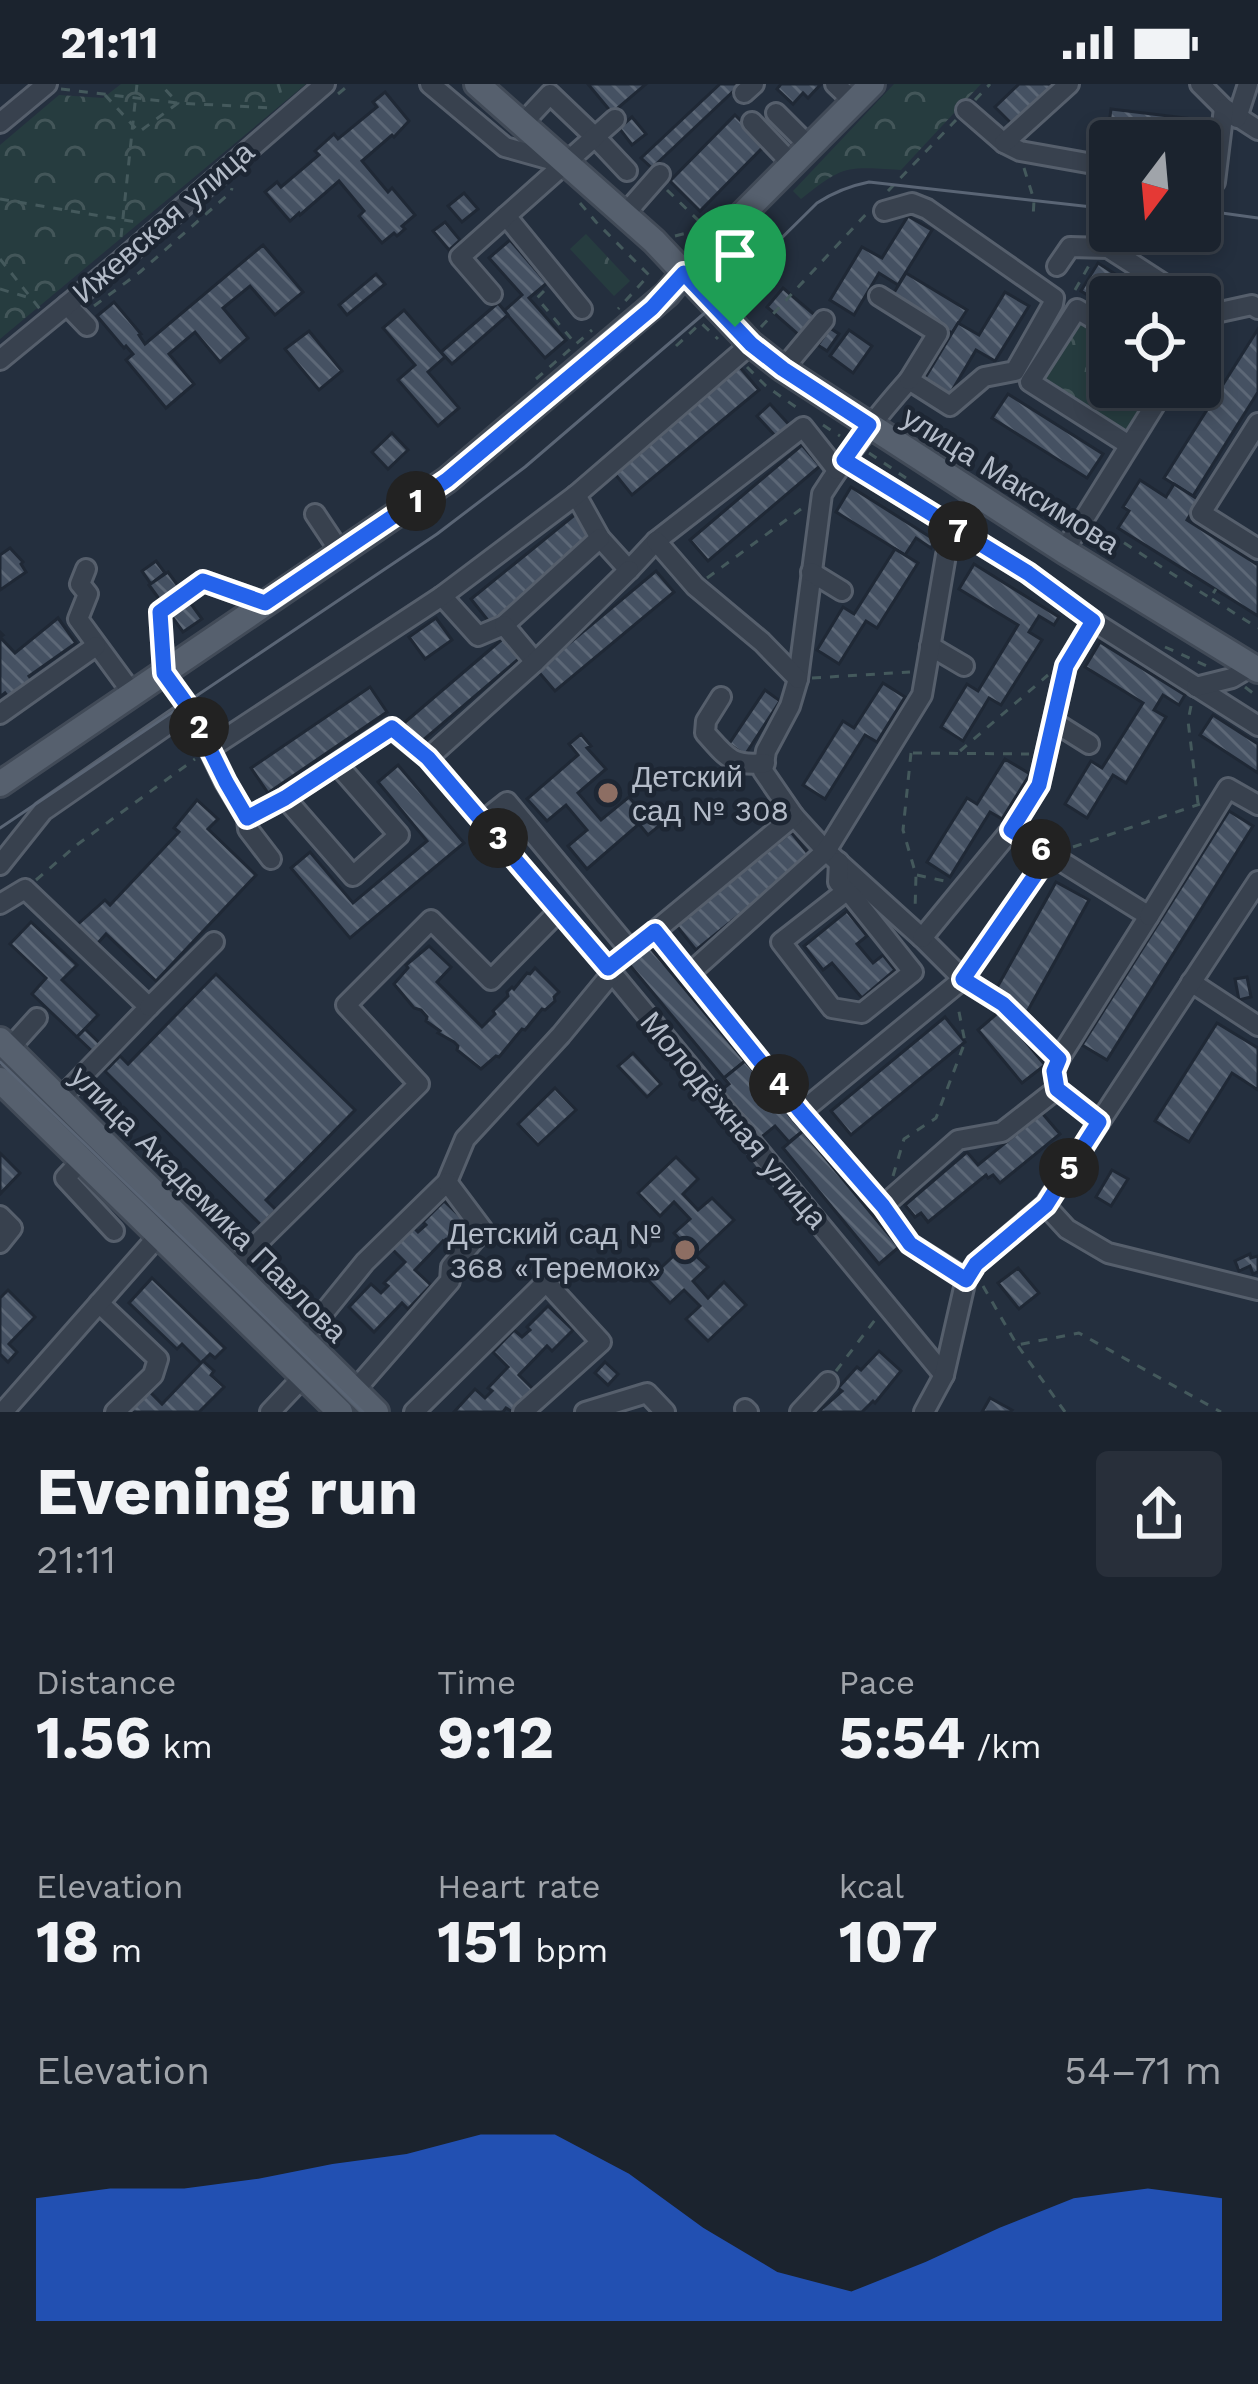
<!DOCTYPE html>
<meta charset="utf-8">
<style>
:root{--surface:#1b232e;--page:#282f3a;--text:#f1f3f6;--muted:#a0a4aa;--line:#39404a;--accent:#2563eb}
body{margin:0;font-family:"Work Sans",sans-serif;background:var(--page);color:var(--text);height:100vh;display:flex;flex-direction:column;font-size:45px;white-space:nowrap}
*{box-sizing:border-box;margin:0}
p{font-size:39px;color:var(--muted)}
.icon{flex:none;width:66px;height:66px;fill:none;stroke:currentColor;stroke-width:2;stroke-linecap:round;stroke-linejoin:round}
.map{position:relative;height:1328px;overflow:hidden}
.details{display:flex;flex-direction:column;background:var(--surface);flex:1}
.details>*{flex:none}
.needle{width:78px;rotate:196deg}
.controls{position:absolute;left:1089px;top:36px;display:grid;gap:24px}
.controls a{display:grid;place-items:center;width:132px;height:132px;border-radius:12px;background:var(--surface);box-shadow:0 6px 18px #0003,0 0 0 3px var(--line);font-size:60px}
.pin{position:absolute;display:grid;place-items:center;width:102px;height:102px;color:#fff;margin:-123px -51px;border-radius:50% 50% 50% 0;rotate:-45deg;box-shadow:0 0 12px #0007}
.pin .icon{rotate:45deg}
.km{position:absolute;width:60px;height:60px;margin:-30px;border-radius:50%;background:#222;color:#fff;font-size:33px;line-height:60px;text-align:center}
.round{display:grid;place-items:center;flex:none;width:126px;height:126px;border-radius:12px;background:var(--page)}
.headline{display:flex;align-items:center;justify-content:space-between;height:204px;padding:0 36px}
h1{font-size:66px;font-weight:700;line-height:90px}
.stats{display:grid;grid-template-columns:repeat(3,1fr);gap:18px;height:204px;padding:12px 36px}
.stats div{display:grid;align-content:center}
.stats b{font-size:60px;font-weight:700}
.stats small{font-size:33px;font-weight:400}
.stats p{font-size:33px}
.chart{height:336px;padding:24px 36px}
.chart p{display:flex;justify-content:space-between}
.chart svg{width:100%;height:216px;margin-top:12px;fill:var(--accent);opacity:.7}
.status{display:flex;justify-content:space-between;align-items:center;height:84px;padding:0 60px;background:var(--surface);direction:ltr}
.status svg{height:33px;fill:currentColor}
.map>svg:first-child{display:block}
.forest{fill:url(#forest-crowns)}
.building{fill:url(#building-back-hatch);stroke:#1f2835;stroke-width:3}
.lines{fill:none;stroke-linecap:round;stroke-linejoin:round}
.minor-casing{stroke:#565f6c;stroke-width:24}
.major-casing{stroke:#414a57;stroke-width:30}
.path{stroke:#44595c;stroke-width:3;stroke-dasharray:9 9;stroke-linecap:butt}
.minor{stroke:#38414e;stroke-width:18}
.major{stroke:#56606e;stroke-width:24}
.tram{stroke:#5a6575;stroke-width:3}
.route-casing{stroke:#fff;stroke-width:24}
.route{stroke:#2563eb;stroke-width:15}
.education-dot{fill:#8d6e63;stroke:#1d2633;stroke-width:4.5}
.labels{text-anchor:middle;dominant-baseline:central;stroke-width:9;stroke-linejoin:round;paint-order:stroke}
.street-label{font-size:30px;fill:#b4bcc9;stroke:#1d2633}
.poi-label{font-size:30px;fill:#b4bcc9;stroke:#1d2633;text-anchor:start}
</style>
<div class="status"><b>21:11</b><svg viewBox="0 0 49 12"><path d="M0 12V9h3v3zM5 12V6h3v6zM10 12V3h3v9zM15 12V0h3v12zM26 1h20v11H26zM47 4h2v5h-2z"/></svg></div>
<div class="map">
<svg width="1258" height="1328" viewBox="0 0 1258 1328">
<defs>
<pattern id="forest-crowns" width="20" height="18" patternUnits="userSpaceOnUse" patternTransform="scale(3)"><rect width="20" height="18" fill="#263c3f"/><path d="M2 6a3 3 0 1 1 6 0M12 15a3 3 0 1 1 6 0" fill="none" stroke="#435659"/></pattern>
<pattern id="building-back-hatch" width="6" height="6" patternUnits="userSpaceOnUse" patternTransform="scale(3)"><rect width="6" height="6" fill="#455162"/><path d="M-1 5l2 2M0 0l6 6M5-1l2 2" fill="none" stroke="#5d6877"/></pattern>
</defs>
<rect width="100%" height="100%" fill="#242f3e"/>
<g class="forest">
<polygon points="121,0 306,0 0,255 0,61 59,11 103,14"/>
<path d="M 894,0 L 981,0 L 901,86 C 846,83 845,80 801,115 L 793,107 Z"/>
<polygon points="586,150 630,197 614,212 570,165"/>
<polygon points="1082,237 1110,255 1110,303 1158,303 1126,352 1042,298"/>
</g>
<g class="building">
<polygon points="588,0 646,0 612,29"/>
<polygon points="720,0 741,0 652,84 641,74"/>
<polygon points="781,0 821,0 808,14 803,9 793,20 777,5"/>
<polygon points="1019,0 1058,0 1015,43 995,23"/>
<polygon points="385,8 409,37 394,53 392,51 362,77 388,108 392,104 415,131 402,142 405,145 397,152 394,149 382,159 359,132 364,127 339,97 300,131 299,129 290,137 265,108 277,98 281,103 319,71 315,67 334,50 338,55 377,23 373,18"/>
<polygon points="1111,25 1210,37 1206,67 1200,66 1200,57 1107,55"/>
<polygon points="735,31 765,61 700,127 670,97"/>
<polygon points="632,33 646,50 632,61 619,44"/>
<polygon points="464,109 478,125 462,138 448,122"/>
<polygon points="908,132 932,146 898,201 879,189 854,231 830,216 862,163 882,174"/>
<polygon points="445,138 460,156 449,166 433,147"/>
<polygon points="510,156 547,199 529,214 566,256 545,274 504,227 522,211 489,174"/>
<polygon points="263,161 303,208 275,231 250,202 223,224 248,254 220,278 195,248 169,270 194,300 166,324 126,276 133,270 126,262 124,264 97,232 114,218 141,250 139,251 145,260"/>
<polygon points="1098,179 1151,213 1110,213 1110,225 1081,207"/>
<polygon points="906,189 967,226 952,249 892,212"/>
<polygon points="376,190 385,200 347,231 339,221"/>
<polygon points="783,204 817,233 800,252 767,223"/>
<polygon points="1005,208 1029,222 995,277 976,266 950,310 925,294 958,239 979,251"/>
<polygon points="498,219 508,231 452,280 441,268"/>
<polygon points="404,226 445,273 428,288 459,324 438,342 398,296 415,281 383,244"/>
<polygon points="830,244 839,250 827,267 818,261"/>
<polygon points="1258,245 1258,308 1193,412 1164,394"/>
<polygon points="849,246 872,262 853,289 830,272"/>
<polygon points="309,247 342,287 319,306 285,265"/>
<polygon points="738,281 759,306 632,411 611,385"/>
<polygon points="1008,310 1103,370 1087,394 992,334"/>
<polygon points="770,320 793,345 780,357 757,332"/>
<polygon points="392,349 408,366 388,385 372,368"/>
<polygon points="802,361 820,382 708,477 690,456"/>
<polygon points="1140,396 1166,413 1174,400 1199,416 1187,436 1258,481 1258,532 1118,444 1129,427 1123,423"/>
<polygon points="851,403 935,456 931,464 916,454 905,471 836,428"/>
<polygon points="577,429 596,453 490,539 471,515"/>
<polygon points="10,464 23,478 21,480 26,488 0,506 0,471"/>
<polygon points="895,465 918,479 877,544 866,537 839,580 817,566 843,523 854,530"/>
<polygon points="156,477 165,489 151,500 142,487"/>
<polygon points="974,480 1059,533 1054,541 1039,532 1029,548 1042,556 1001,621 989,614 963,657 941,643 967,600 978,607 1018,541 959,505"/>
<polygon points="656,487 674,508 555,607 537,586"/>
<polygon points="168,488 202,535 183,548 149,501"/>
<polygon points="58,534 76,559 29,592 35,600 11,617 5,609 0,613 0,548 3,551 0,553 15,569"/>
<polygon points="436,534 452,556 425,575 409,553"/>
<polygon points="506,552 522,572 421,658 404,639"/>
<polygon points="1100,558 1185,611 1179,621 1163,611 1154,626 1166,633 1126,699 1113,691 1087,734 1065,720 1091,677 1102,684 1143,619 1085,583"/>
<polygon points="883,599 905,613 877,658 865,651 825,715 803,701 843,637 854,644"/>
<polygon points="370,603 387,628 268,709 251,684"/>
<polygon points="765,606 780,617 745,671 729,660"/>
<polygon points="1213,631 1258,660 1258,689 1200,651"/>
<polygon points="581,650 591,662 587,664 606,685 578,709 601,736 629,713 647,734 650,731 659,742 648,751 639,740 587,785 568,762 587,746 566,721 547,737 527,715 578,671 569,660"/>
<polygon points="1005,675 1030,690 1002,735 990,728 950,793 927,778 967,714 977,720"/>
<polygon points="398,681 464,759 350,854 291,784 310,768 353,819 427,757 378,698"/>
<polygon points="197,716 218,735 208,745 256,791 156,897 106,850 97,860 77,841 105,816 110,821 179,748 174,744"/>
<polygon points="1229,727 1253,742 1107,976 1082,961"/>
<polygon points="791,748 811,773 696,866 676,841"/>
<polygon points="1056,798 1089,816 1027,928 994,909"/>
<polygon points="847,827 867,852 857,860 873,879 883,871 895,886 862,914 832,879 823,886 804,862"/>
<polygon points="31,838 77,881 62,896 98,931 77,953 32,910 46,894 10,860"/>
<polygon points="429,862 451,883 437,898 482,943 495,930 493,927 508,912 507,908 512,903 514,905 527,889 530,890 535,884 559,908 554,913 555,917 545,926 542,925 525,946 522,945 517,951 499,973 496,972 481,985 457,966 458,962 454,958 438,949 440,947 426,937 427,933 421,926 414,924 394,900 408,884 406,881"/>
<polygon points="649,862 745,977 724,994 628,879"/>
<polygon points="216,890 355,1026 266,1116 276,1126 261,1141 105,987 120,972 128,980"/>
<polygon points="1247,893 1251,913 1239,916 1235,895"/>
<polygon points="1000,927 1045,981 1022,999 978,946"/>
<polygon points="945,933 965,958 851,1051 831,1027"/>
<polygon points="1217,939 1258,964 1258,1006 1232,989 1189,1058 1155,1037"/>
<polygon points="85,945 116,975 109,983 77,953"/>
<polygon points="633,969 661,1000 647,1013 618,982"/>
<polygon points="745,977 763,998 766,995 793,1028 789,1031 803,1047 789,1058 775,1042 759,1055 719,1008 729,1000 724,994"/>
<polygon points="555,1004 576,1026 538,1061 518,1040"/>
<polygon points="1042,1029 1060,1050 1000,1099 993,1091 988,1094 986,1091 928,1138 921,1129 915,1133 905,1121 967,1068 978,1081"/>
<polygon points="803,1047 899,1163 879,1180 783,1064"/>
<polygon points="0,1069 20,1089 0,1110"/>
<polygon points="676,1073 698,1095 683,1110 698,1126 712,1114 734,1136 696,1172 708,1183 693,1197 708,1214 724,1198 746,1221 708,1257 686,1235 700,1222 684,1206 670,1219 648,1196 685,1161 674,1149 690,1135 674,1118 660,1132 638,1109"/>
<polygon points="1112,1086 1128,1095 1111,1122 1096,1113"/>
<polygon points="444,1117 469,1141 448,1162 443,1157 415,1186 431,1201 408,1225 402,1219 374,1248 349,1223 371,1200 381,1209 388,1202 384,1199 405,1178 389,1162 410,1140 418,1148 426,1141 423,1138"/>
<polygon points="1250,1170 1251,1174 1258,1172 1258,1188 1253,1190 1250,1182 1239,1187 1235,1177"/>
<polygon points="1018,1184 1039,1209 1019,1225 998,1199"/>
<polygon points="152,1194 225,1264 215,1274 210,1270 201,1279 182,1260 177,1265 129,1219"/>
<polygon points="8,1206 35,1233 9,1260 17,1268 8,1278 0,1270 0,1214"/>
<polygon points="548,1222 573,1246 552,1267 547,1262 519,1291 534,1306 513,1328 506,1324 503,1328 454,1328 475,1305 485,1314 492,1307 488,1304 508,1283 493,1268 514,1246 522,1253 530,1246 527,1243"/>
<polygon points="879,1267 901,1287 875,1319 873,1317 862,1328 818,1328 842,1307 838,1304 857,1283 861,1286"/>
<polygon points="203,1277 214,1287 211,1291 224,1303 199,1328 125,1328 147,1305 162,1320"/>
<polygon points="605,1278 618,1290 608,1301 595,1289"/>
<polygon points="990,1314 1012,1326 1010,1328 982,1328"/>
</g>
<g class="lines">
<defs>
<g id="minor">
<polyline points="430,0 505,63 562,79"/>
<polyline points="835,0 854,18"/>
<polyline points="1200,0 1224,24 1258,46"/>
<polyline points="744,9 754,0"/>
<polyline points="966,26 1004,59 1020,67 1110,83"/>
<polyline points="776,29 810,63"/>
<polyline points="1237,34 1248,0"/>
<polyline points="752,38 793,81"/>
<polyline points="0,39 47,0"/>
<polyline points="522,40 550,10 595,53 627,87"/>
<polyline points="1004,59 1069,0"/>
<polyline points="1200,96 1215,98 1224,24"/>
<path d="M 884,127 L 912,119 L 927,125 L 1054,214 L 1053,220 L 1015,287 L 984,293 L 950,322 L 909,296 C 877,332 848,369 822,410 L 798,595 L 790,622 L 766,667 L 763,687 L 794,732 L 826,767 L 922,854 L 963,895 L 1003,920 L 1059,975 L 1054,987 L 1057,1005 L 1099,1038"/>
<polyline points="624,131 660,90"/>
<polyline points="506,132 582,225"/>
<polyline points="1057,182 1070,163 1108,164 1184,213"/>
<polyline points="492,210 460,173 615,35"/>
<polyline points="879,212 938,249 909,296"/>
<polyline points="67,221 87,242"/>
<polyline points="1110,245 1077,225 1030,298 1129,361"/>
<polyline points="1200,249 1211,230 1252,221 1258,225"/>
<polyline points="0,276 118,179 325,0"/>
<polyline points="783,285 824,236"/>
<polyline points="1258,339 1201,429 1258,465"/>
<polyline points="844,376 1028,489 1093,537 1258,642"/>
<polyline points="576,411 600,454 629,486 656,457 803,343 837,386"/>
<polyline points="315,430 341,469"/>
<polyline points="656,457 695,502 762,558 798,595"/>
<polyline points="1064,467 1166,303"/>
<polyline points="86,485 80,500 88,510 78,535 133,610"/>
<polyline points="811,488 842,507"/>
<polyline points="442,512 478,552 504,541 600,454"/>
<polyline points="265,519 203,497 160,528 164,589 190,625 225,698 247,734 285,714 391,644 428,674 608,884 944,1291"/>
<polyline points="504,541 535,578"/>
<polyline points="930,562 964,582"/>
<polyline points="1196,603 1232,594 1252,582"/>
<path d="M 721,613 L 706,637 L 705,649 C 726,672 731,683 765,679"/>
<polyline points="0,630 96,562"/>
<polyline points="1054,638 1089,660"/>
<polyline points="209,665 442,512 576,411 751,260"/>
<polyline points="428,674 535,578 629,486"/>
<polyline points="285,714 353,792 399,751 337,680"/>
<polyline points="794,732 655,847 801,1028 883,1122 910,1160 966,1195"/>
<polyline points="247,734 248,745 271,775"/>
<polyline points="483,737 507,718 630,866"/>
<polyline points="1011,746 1149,832 1059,975"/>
<polyline points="839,778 838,798 853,813 913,888 862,929 832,924 781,858 845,808"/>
<polyline points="0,781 43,727 190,625"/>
<polyline points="0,820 25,805 149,923 60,1015"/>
<polyline points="1149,832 1228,704 1258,721"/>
<polyline points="922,854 1011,746 1039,701 1066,582 1093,537"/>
<polyline points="690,889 826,767 922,611 946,471 960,448"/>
<polyline points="1191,898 1258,942"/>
<polyline points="149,923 214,858"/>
<polyline points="9,965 37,934"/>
<polyline points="801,1028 963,895"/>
<polyline points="81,1077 65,1094 114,1147"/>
<polyline points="1045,1121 1067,1145 1108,1169 1258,1206"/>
<polyline points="883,1122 958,1056 1002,1048 1057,1005"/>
<polyline points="0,1132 12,1144 0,1159"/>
<polyline points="232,1184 419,1000 346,921 431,836 491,896 559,827"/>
<polyline points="99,1219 158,1275 153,1291 115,1328"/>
<polyline points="299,1251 313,1242 365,1178 447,1098 465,1055 561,951 612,889"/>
<polyline points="355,1306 450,1197 451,1183 483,1146 447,1098"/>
<polyline points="745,1325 748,1328"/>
<polyline points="3,1328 167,1142"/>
<polyline points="270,1328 303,1293"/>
<polyline points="414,1328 546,1198 601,1258 523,1328"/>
<polyline points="585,1328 647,1309 665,1328"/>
<polyline points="800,1328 828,1298"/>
<polyline points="924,1328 944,1291 966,1195 976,1180 1045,1121 1258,797"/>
</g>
<g id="major">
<polyline points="477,0 654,157 751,260 783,285 1064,467 1258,586"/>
<polyline points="0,700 447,396 667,210 684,189 872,0"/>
<polyline points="0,956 376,1328"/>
<polyline points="0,996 340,1328"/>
</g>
</defs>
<use href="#minor" class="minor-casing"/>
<use href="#major" class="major-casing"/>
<g class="path">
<polyline points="278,0 283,16"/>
<polyline points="61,5 178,19 272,24"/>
<polyline points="338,10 350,0"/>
<polyline points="105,11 139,48 178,19 160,0"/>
<polyline points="975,16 990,0"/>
<polyline points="1024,84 1034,116 1033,135"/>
<polyline points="667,106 700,138"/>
<polyline points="888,107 956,36"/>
<polyline points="0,115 142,139"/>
<polyline points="580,119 596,138 649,191 618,225"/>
<polyline points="675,152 691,148"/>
<polyline points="121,153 137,0"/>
<polyline points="728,174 759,153"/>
<polyline points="0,175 40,225"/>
<polyline points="719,200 720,179"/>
<polyline points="0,205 30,214"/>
<polyline points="1075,206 1091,178"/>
<polyline points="544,207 537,214 574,258"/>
<polyline points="94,222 140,188 231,108 232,104"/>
<polyline points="761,243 869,127"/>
<polyline points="676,262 701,239 718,255"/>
<polyline points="747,283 766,302 800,326"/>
<polyline points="536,295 592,246"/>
<polyline points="823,341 840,352"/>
<polyline points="869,369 906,394"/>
<polyline points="1097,456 1104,446 1210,514 1216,505"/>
<polyline points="707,494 801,425"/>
<polyline points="1212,515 1258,544"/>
<polyline points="1165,563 1211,584"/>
<polyline points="812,594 910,588"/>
<polyline points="1245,603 1258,613"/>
<polyline points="1191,622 1188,637 1198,719"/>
<polyline points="960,667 1048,591"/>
<polyline points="911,669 903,746 916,791 915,827"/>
<polyline points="913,669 1029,670"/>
<polyline points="1073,763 1200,720"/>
<polyline points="917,791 949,798"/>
<polyline points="36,796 78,760 195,675"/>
<polyline points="971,883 1041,783"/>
<polyline points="893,1092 904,1055 936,1034 965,958 958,923"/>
<polyline points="983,1202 1017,1261 1079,1249 1221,1328"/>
<polyline points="1018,1262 1065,1328"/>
<polyline points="836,1287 878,1232"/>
</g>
<use href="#minor" class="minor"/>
<use href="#major" class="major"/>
<g class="tram">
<polyline points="1200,126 1258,134"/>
<path d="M 0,744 L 437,450 L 525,383 L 714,221 L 817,119 C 834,108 849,102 869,98 L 1110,125"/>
<polyline points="0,978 363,1328"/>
</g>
</g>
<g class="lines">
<defs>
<polygon id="route" points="684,189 751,260 783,285 869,341 844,376 1028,489 1093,537 1066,582 1039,701 1011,746 1049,771 963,895 1003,920 1059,975 1054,987 1057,1005 1099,1038 1046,1121 976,1180 966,1196 910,1160 883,1122 801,1028 655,847 608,884 428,674 392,644 285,714 247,734 226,698 190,625 164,589 160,528 203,497 265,519 447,396 652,224"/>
</defs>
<use href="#route" class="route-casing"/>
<use href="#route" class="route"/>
</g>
<g class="education-dot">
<circle cx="608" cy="709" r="12"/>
<circle cx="685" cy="1166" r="12"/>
</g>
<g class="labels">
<g class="street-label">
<text transform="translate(163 138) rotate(-41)">Ижевская улица</text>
<text transform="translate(1011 396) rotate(32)">улица Максимова</text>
<text transform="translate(734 1036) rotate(50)">Молодёжная улица</text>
<text transform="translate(209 1120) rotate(45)">улица Академика Павлова</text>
</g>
<g class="poi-label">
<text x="632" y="692">Детский<tspan x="632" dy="34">сад № 308</tspan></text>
<text x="661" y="1149" text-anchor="end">Детский сад №<tspan x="661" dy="34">368 «Теремок»</tspan></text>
</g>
</g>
</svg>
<div class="controls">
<a><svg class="needle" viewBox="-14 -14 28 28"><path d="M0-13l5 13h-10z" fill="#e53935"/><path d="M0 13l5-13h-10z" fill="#a0a4aa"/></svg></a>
<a><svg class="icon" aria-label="locate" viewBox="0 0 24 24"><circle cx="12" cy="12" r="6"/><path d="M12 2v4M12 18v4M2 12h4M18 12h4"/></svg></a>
</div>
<div class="pin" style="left:735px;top:243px;background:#1e9e55"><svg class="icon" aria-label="arrive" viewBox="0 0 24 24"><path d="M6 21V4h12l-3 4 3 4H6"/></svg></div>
<b class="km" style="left:416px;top:417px">1</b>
<b class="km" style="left:199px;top:643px">2</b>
<b class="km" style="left:498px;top:754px">3</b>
<b class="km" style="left:779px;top:1000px">4</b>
<b class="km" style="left:1069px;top:1084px">5</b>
<b class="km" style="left:1041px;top:765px">6</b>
<b class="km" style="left:958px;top:447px">7</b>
</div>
<section class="details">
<div class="headline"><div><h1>Evening run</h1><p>21:11</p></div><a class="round"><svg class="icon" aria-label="share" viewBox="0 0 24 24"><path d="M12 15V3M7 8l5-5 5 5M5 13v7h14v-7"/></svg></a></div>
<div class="stats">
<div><p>Distance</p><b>1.56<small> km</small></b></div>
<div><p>Time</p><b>9:12</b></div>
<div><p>Pace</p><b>5:54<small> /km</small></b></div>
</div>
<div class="stats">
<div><p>Elevation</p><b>18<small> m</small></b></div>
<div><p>Heart rate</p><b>151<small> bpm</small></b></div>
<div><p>kcal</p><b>107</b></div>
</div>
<div class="chart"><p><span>Elevation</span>54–71 m</p>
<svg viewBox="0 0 160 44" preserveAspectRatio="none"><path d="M0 44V19L10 17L20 17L30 15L40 12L50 10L60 6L70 6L80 14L90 25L100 34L110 38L120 32L130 25L140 19L150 17L160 19V44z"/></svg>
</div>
</section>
